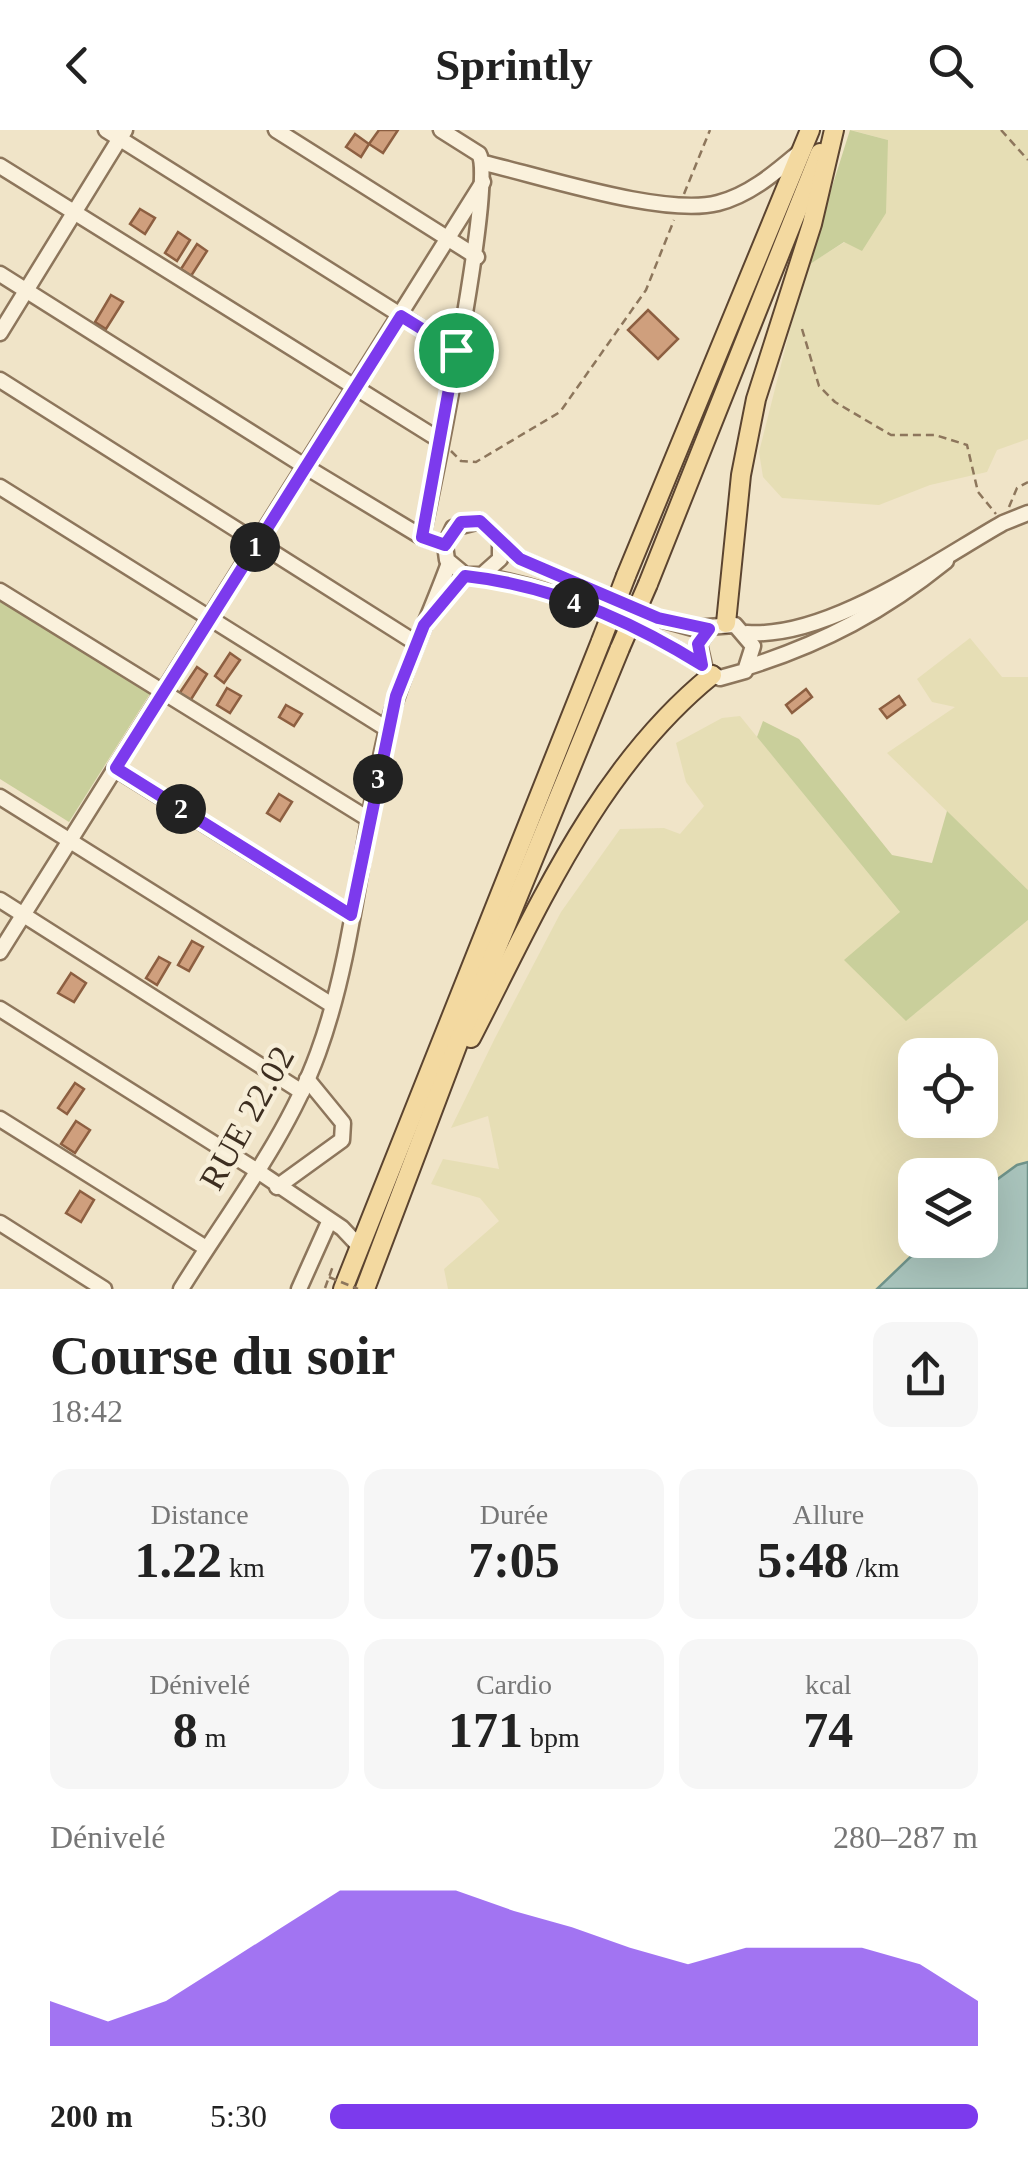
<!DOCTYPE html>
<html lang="fr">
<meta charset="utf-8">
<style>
:root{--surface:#fff;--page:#f6f6f6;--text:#222;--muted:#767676;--accent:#7c3aed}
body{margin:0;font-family:Georgia,serif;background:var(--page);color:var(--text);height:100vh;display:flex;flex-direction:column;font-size:38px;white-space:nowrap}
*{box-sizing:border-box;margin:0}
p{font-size:32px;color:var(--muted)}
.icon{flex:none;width:55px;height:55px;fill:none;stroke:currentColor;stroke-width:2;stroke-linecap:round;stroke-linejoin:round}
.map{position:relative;height:1159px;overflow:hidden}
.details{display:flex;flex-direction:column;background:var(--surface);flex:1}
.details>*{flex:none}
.controls{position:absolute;left:898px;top:908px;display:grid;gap:20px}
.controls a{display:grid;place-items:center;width:100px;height:100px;border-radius:20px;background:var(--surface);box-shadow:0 10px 40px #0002;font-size:50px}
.pin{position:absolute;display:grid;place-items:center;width:85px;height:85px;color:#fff;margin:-42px;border:5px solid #fff;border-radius:50%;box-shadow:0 2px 10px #0007}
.km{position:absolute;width:50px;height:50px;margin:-25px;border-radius:50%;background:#222;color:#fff;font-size:28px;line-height:50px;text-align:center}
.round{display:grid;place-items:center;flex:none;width:105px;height:105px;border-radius:20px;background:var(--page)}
.headline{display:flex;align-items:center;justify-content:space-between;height:170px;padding:0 50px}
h1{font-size:55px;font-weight:700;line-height:75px}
.stats{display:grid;grid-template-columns:repeat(3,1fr);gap:15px;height:170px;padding:10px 50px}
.stats div{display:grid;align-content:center;border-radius:20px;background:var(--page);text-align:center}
.stats b{font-size:50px;font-weight:700}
.stats small{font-size:28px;font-weight:400}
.stats p{font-size:28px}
.chart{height:280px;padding:20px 50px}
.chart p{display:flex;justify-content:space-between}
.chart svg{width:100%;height:180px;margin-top:10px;fill:var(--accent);opacity:.7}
ul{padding:0 50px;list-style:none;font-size:32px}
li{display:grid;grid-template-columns:160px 120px 1fr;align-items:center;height:75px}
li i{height:25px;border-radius:12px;background:var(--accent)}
header{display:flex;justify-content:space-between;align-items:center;height:130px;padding:0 50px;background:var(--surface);font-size:45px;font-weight:700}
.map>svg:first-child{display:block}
.farmland{fill:#e6deb5;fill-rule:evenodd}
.green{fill:#c9cf9b}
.water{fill:#a9c4bc;stroke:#6f938a;stroke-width:2.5}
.building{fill:#cf9f7d;stroke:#8d5f41;stroke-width:2.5}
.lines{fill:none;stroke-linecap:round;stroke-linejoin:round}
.minor-casing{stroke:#8d765c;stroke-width:19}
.major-casing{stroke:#5b4430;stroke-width:22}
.path{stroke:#8d765c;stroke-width:2.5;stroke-dasharray:8 5;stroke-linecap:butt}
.minor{stroke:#faf1dc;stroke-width:14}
.major{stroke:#f3d9a0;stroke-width:18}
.major-bridge-casing{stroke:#5b4430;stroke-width:22;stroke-linecap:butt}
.path-bridge{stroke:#8d765c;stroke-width:2.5;stroke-dasharray:8 5;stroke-linecap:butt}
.major-bridge{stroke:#f3d9a0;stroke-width:18}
.route-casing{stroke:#fff;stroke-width:20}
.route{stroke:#7c3aed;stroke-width:12}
.labels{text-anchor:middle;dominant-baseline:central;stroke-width:9;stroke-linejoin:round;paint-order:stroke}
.street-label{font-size:35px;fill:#3d2e20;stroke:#f7eed8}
</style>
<header><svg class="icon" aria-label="back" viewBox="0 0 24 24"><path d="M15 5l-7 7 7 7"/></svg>Sprintly<svg class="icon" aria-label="search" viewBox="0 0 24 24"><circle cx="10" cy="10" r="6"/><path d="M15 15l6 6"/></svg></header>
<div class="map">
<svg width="1028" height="1159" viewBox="0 0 1028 1159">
<rect width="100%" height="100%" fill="#f0e4c8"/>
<g class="farmland">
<polygon points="851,0 1028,0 1028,309 997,320 987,342 930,355 879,375 782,368 763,347 759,322 806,136 845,112 888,10"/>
<polygon points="970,508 1002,547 1028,547 1028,760 887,623 955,577 932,572 917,549"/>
<path d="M 740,586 L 900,782 L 907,890 L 1028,790 L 1028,1032 L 1017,1035 L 980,1062 L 980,1045 L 915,1045 L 915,1110 L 928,1110 L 877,1159 L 448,1159 L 444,1139 L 499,1091 L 480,1068 L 431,1054 L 443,1029 L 499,1039 L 488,986 L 451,998 L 495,908 L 561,782 L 620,699 L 664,698 L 680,704 L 704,676 L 686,652 L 676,613 L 722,588 ZM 915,925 L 980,925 L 980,990 L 915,990 Z"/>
</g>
<g class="green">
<polygon points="850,0 888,10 886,83 862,121 844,112 807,136"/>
<polygon points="0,467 151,562 69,692 0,649"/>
<polygon points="763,591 799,609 892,725 932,733 947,681 1028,760 1028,790 906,891 844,830 900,782 757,607"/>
</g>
<polygon class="water" points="1028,1032 1028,1159 877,1159 928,1110 980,1110 980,1062 1017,1035"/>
<g class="building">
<polygon points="379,0 398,0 383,23 369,14"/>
<polygon points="355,4 369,14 361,27 346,17"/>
<polygon points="140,79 155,88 145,104 130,94"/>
<polygon points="178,102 190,110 177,131 165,123"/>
<polygon points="197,114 207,121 191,146 181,139"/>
<polygon points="111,165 123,172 106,199 95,192"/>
<polygon points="648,180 678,209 658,229 628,200"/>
<polygon points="230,523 240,530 224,553 215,546"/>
<polygon points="197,537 207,544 190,571 179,564"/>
<polygon points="227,558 241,566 230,583 217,575"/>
<polygon points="806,559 812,567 792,583 786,575"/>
<polygon points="899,566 905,575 887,588 880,579"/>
<polygon points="286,575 302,584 294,596 279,587"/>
<polygon points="279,664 292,672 280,691 267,683"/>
<polygon points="192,811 203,817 189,841 178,835"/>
<polygon points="159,827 170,833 157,855 146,848"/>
<polygon points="71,843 86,853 74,872 58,863"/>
<polygon points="75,953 84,959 67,984 58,978"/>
<polygon points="76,991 90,1000 75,1023 61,1014"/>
<polygon points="80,1061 94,1070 81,1092 66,1083"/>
</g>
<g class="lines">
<defs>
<g id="minor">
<polyline points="106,0 456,220"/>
<polyline points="276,0 477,127"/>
<path d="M 484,33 C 541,46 664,87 718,73 C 750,65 776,42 801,21"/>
<polyline points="0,36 438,309"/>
<polyline points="0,144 306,337 422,407 445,415"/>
<polyline points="0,203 125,0"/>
<polyline points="0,250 416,513"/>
<polyline points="0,357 387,599"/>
<path d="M 422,407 C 433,356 496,51 479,24 L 441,0"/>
<polyline points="500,410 500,429 482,445 465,445 447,430 445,415 453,398 480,391 520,429 657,488 693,498 735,495 753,516 745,541 720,548 705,540 699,514 709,499"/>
<path d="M 482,446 C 559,459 636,493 702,535"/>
<polyline points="0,461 370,690"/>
<polyline points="438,475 465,445"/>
<path d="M 747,503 C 827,509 933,433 1003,393 L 1028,383"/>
<path d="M 748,537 C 824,513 884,481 946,431"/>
<polyline points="116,639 351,785"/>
<polyline points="0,667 332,875"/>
<polyline points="0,770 302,962"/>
<polyline points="0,822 483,52"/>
<polyline points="0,879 256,1040 342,1098 359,1116"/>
<polyline points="0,989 206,1118"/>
<polyline points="277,1057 342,1010 343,993 307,949"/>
<polyline points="0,1093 104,1159"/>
<path d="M 181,1159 C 228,1083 287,1008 318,923 C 356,819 361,703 388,596 C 403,540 429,488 449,433"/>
<polyline points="299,1159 329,1092"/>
</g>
<g id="major">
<polyline points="626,446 810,0"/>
<polyline points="648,454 820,23"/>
<polyline points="726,493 741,345 756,269 812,94 834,0"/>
<path d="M 471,908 C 537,780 597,638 712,545"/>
<polyline points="343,1159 601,511"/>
<polyline points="365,1159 463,900 620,518"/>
</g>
</defs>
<use href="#minor" class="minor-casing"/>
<use href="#major" class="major-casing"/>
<g class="path">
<polyline points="1001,0 1028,30"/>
<polyline points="684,64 710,0"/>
<polyline points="802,199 819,256 835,272 891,305 935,305 967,315 978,362 996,384"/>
<polyline points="451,321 461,331 476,332 560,282 646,160 674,90"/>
<polyline points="1009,377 1017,358 1028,352"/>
<polyline points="325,1158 333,1136"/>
</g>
<use href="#minor" class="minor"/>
<use href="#major" class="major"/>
<defs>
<g id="major-bridge">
<polyline points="601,511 626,446"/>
<polyline points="620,518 648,454"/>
</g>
</defs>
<use href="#major-bridge" class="major-bridge-casing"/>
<polyline class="path-bridge" points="329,1147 358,1159"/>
<use href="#major-bridge" class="major-bridge"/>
</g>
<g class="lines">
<defs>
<path id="route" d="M 401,186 L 456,220 L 422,407 L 445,415 L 461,392 L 480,391 L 520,429 L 658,488 L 709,499 L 698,514 L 702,535 C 630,490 549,455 465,446 L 424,495 L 396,566 L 351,785 L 116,638 Z"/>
</defs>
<use href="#route" class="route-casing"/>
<use href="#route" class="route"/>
</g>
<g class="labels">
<g class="street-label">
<text transform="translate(247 988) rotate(-61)">RUE 22.02</text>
</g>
</g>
</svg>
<div class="controls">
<a><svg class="icon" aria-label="locate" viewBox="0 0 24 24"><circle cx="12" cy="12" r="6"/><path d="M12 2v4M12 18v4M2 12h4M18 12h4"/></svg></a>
<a><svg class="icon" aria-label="layers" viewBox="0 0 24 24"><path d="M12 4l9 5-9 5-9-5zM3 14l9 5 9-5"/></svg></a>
</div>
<div class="pin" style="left:456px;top:220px;background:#1e9e55"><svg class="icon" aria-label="arrive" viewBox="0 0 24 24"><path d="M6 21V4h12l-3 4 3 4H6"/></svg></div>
<b class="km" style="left:255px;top:417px">1</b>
<b class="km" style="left:181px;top:679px">2</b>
<b class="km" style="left:378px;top:649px">3</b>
<b class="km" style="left:574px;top:473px">4</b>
</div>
<section class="details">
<div class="headline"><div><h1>Course du soir</h1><p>18:42</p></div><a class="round"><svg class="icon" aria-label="share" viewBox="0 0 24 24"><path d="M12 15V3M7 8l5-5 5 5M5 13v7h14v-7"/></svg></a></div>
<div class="stats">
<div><p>Distance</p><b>1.22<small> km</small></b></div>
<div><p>Durée</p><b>7:05</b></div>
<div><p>Allure</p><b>5:48<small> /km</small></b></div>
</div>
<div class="stats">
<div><p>Dénivelé</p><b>8<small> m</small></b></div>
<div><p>Cardio</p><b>171<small> bpm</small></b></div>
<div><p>kcal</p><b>74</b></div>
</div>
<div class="chart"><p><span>Dénivelé</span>280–287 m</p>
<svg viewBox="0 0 160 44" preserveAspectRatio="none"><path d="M0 44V33L10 38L20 33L30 24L40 15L50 6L60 6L70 6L80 11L90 15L100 20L110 24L120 20L130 20L140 20L150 24L160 33V44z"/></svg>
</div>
<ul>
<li><b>200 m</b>5:30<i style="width:100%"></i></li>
</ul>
</section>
